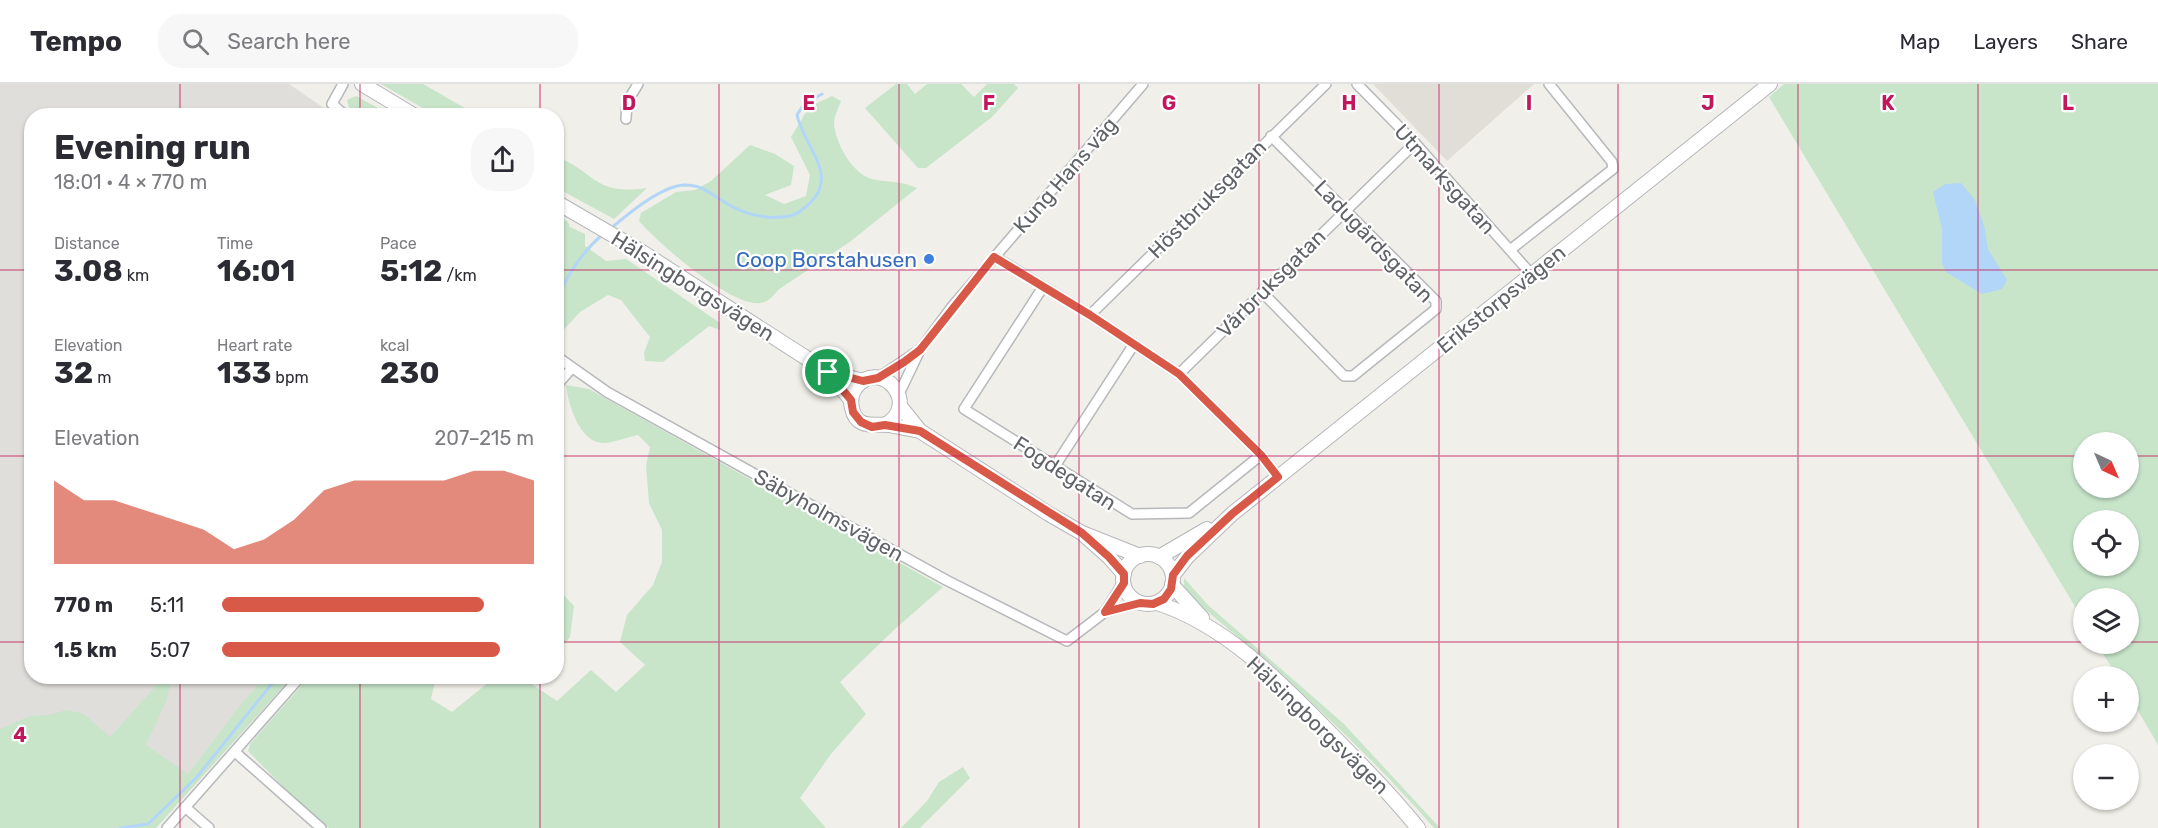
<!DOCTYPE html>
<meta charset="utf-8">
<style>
:root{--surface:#fff;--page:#f7f7f7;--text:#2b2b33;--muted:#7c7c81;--line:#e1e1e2;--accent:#d85947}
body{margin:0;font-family:Rubik,sans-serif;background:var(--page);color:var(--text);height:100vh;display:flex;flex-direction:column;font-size:22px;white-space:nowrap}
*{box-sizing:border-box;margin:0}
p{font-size:20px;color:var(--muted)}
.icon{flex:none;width:33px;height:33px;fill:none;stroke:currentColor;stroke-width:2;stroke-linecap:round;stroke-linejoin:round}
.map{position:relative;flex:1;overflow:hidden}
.drawer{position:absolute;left:24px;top:24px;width:540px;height:576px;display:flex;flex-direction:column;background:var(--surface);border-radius:24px;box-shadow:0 2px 4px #0004}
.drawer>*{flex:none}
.needle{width:39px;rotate:136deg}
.buttons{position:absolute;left:2073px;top:348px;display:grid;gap:12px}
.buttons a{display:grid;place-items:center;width:66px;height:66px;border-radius:50%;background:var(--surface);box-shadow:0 2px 4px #0004;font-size:30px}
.pin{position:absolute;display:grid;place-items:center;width:51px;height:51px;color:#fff;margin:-26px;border:3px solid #fff;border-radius:50%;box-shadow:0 2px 6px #0007}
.round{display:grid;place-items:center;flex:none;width:63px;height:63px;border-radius:24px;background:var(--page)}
.overview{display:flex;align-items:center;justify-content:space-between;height:102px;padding:0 30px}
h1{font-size:33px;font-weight:700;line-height:45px}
.stats{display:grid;grid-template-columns:repeat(3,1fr);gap:9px;height:102px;padding:6px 30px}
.stats div{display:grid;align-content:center}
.stats b{font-size:30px;font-weight:700}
.stats small{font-size:16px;font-weight:400}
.stats p{font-size:16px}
.chart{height:168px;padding:12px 30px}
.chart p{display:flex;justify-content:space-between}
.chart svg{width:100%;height:108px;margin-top:6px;fill:var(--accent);opacity:.7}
ul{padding:0 30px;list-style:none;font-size:20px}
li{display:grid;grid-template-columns:96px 72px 1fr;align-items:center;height:45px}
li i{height:15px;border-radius:8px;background:var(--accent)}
header{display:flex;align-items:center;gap:36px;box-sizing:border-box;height:84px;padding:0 30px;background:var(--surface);border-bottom:2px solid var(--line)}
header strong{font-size:28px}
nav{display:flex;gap:33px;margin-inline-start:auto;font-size:21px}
.search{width:420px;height:54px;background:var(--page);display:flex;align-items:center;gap:15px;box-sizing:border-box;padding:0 21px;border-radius:24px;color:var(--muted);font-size:22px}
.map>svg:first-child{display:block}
.industrial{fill:#dfdedb}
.education{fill:#e0ded7}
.green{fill:#c8e5ca;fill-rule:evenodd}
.water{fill:#b2d6f7}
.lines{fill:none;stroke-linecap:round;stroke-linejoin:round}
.stream{stroke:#b2d6f7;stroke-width:3}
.street-casing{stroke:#b6b8bb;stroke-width:12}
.secondary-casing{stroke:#b5b7bb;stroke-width:16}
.street{stroke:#fff;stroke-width:9}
.secondary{stroke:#fff;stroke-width:14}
.route-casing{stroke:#fff;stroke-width:12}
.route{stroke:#d85947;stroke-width:8}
.grid{fill:none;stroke:#c2185b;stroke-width:1.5;stroke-opacity:0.55}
.shop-dot{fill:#3f7fe0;stroke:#fff;stroke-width:2}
.labels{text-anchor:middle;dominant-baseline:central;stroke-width:4.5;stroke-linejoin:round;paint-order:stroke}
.street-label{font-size:21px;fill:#606367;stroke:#fff}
.shop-label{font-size:21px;fill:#366cbe;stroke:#fff;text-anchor:end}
.grid-label{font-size:20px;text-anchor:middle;font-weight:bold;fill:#c2185b;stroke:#fff;stroke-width:4.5;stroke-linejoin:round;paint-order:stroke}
</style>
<header>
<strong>Tempo</strong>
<div class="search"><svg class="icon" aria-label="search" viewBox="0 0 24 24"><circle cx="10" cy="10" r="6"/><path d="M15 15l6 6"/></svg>Search here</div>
<nav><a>Map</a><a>Layers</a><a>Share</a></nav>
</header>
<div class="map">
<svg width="2158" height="744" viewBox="0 0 2158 744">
<rect width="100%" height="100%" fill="#f0efe9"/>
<polygon class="industrial" points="0,0 289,0 334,31 32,32 32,592 290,593 182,715 0,649"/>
<polygon class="education" points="1373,0 1534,0 1447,77"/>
<g class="green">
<polygon points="381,0 423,0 477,31 435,31"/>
<polygon points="896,0 907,0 915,10 927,0 961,0 974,13 987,0 1014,0 1018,4 992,33 926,84 918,84 865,24"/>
<path d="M 1784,0 L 2158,0 L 2158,661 L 2129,611 L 2128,592 L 2117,592 L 2097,560 L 2128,560 L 2128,514 L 2084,514 L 2083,536 L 1769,13 ZM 2084,358 L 2128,358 L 2128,404 L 2084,404 ZM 2084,436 L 2128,436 L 2128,482 L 2084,482 Z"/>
<polygon points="356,12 391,31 375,31 361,23 354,26 349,23 347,16"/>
<path d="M 832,12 L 841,17 C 839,23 834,32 834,39 C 835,58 852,90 872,95 C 890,99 898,96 917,104 L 851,157 L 778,206 C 773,212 769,218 760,219 C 731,223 658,159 639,137 L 641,129 L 676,108 L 695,106 L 711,97 L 750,61 L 775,70 L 794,82 L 791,101 L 765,111 L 784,120 L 806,112 L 810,91 L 791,53 L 809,23 Z"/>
<path d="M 557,73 C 596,88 594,112 647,104 L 614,135 L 557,104 Z"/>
<polygon points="557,131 568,138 570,143 585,150 585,162 606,177 626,175 720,239 720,246 709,242 663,278 645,277 644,269 650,253 621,216 608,211 580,228 557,253"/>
<path d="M 566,301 L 589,305 L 943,503 L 895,545 L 840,598 L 866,630 L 831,670 L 800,714 L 826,744 L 329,744 L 291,711 L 248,667 L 250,660 L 309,593 L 436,593 L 431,615 L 452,628 L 495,593 L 521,593 L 557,617 L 591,586 L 616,608 L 645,581 L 620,558 L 627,531 L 653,501 L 662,478 L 662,446 L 649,419 L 646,382 L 650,363 L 638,351 C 627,353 616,358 605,359 C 580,361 568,320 566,301 Z"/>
<path d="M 1184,494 L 1208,521 L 1344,640 L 1440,744 L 1434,744 C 1358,657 1273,581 1184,508 Z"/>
<polygon points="557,504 574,522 570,553 557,569"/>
<polygon points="265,593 292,593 156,744 0,744 0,645 30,632 48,631 67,626 84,630 110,653 156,602 171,594 167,615 146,661 188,690 242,619"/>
<polygon points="963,683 970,694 920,744 901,744 927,717 939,698"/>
</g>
<polygon class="water" points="1961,99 1975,116 1984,141 1988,165 2007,196 2002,205 1982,210 1946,188 1942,179 1942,145 1933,108 1945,100"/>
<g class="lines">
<g class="stream">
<path d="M 610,145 C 627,131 661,102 684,101 C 702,101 708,108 721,116 C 739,128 761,135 782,133 C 792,132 796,131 803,125 C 812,118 819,111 821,99 C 825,80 801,52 797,31 L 804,20 L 822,10"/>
<path d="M 556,218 C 565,194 582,168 602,151"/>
<polyline points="121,744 148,740 197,693 278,592"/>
</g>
<defs>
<g id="street">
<polyline points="343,0 332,20 346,32"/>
<polyline points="1357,0 1415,59 1532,191"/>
<polyline points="626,35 627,18 638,0"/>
<polyline points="1510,166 1613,85 1612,78 1549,0"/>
<polyline points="995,173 1090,231 1179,290 1261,371 1278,393"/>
<polyline points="1043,203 964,325 1132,430 1189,429 1261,371"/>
<polyline points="1262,208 1344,292 1353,292 1436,225 1436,217 1271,52"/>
<polyline points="1090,231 1326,0"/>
<polyline points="556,272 607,308 946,496 1067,557 1105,528 1140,519"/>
<polyline points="1179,290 1415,59"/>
<polyline points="878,294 915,269"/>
<polyline points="556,302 571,285"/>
<polyline points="899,310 920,266 951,224 1143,0"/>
<polyline points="1055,382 1134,260"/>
<polyline points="1105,528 1123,499"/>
<polyline points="235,668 321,744"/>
<polyline points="185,723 209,744"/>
<polyline points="167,744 301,592"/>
</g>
<g id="secondary">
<polyline points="362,0 415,32"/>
<polyline points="556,118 642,168 828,288 851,316"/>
<polyline points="828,288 863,297"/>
<polyline points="900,322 920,347 1049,430 1082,449 1140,472"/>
<path d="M 885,341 C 922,320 881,274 857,302 C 852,308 850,316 852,324 C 856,345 873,340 889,341 C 899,343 910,345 920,347"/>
<polyline points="1083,450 1109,473 1124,490"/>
<circle cx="1148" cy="495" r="25"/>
<polyline points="1159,473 1207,445"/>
<polyline points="1173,491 1187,473 1232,430 1770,0"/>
<polyline points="1172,501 1202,534"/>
<path d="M 1157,519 C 1229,542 1285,603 1337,656 C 1365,684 1393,713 1418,744"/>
</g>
</defs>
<use href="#street" class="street-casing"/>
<use href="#secondary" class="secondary-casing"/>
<use href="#street" class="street"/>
<use href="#secondary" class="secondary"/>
</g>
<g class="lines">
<defs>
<polygon id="route" points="994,173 1090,231 1179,290 1261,371 1278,393 1232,430 1187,472 1173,491 1171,505 1164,515 1153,520 1140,519 1105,528 1124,499 1124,490 1109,473 1082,449 920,347 885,341 872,343 861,338 853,328 851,316 828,288 863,297 878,294 904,278 920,266"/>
</defs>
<use href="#route" class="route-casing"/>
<use href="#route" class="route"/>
</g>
<path class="grid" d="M 180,0 L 180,32M 360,0 L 360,32M 540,0 L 540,32M 719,0 L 719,744M 899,0 L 899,744M 1079,0 L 1079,744M 1259,0 L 1259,744M 1439,0 L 1439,744M 1618,0 L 1618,744M 1798,0 L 1798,744M 1978,0 L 1978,744M 0,186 L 32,186M 556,186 L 2158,186M 0,372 L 32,372M 556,372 L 2084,372M 2128,372 L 2158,372M 0,558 L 32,558M 556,558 L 2084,558M 2128,558 L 2158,558M 180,592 L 180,744M 360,592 L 360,744M 540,592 L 540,744"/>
<circle class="shop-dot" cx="929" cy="175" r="6"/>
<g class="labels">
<g class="street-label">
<text transform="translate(1065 91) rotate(-49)">Kung Hans väg</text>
<text transform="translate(1445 95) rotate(48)">Utmarksgatan</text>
<text transform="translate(1207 115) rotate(-45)">Höstbruksgatan</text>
<text transform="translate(1374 157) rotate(46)">Ladugårdsgatan</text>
<text transform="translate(1271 199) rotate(-45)">Vårbruksgatan</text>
<text transform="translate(693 202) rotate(32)">Hälsingborgsvägen</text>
<text transform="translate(1501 215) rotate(-39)">Erikstorpsvägen</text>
<text transform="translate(1065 389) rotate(33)">Fogdegatan</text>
<text transform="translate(829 431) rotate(29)">Säbyholmsvägen</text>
<text transform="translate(1318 641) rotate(44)">Hälsingborgsvägen</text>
</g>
<g class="shop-label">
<text x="917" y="175">Coop Borstahusen</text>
</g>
</g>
<g class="grid-label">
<text x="629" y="26">D</text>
<text x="809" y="26">E</text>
<text x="989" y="26">F</text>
<text x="1169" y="26">G</text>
<text x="1349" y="26">H</text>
<text x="1529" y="26">I</text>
<text x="1708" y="26">J</text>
<text x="1888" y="26">K</text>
<text x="2068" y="26">L</text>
<text x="20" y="658">4</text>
</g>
</svg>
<div class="buttons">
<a><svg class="needle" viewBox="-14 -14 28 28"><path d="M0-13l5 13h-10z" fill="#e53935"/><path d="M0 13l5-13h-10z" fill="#7c7c81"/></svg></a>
<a><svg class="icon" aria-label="locate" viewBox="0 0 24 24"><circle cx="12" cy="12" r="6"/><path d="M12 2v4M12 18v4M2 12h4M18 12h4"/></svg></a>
<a><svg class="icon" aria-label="layers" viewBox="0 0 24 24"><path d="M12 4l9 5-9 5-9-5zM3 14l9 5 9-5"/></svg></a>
<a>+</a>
<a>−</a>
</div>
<div class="pin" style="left:828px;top:288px;background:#1e9e55"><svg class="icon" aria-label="arrive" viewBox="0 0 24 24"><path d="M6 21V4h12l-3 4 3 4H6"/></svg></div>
<section class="drawer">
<div class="overview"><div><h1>Evening run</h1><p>18:01 · 4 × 770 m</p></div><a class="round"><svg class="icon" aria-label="share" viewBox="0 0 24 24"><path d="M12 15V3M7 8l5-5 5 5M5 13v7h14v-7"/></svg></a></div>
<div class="stats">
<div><p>Distance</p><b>3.08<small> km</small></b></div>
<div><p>Time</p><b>16:01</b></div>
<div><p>Pace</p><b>5:12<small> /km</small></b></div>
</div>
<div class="stats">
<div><p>Elevation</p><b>32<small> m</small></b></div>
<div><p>Heart rate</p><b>133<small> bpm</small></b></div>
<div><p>kcal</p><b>230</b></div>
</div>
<div class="chart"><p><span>Elevation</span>207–215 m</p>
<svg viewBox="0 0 160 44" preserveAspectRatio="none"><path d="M0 44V10L10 18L20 18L30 22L40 26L50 30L60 38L70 34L80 26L90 14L100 10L110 10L120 10L130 10L140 6L150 6L160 10V44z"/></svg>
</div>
<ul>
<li><b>770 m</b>5:11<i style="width:84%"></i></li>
<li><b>1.5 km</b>5:07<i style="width:89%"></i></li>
</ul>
</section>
</div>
